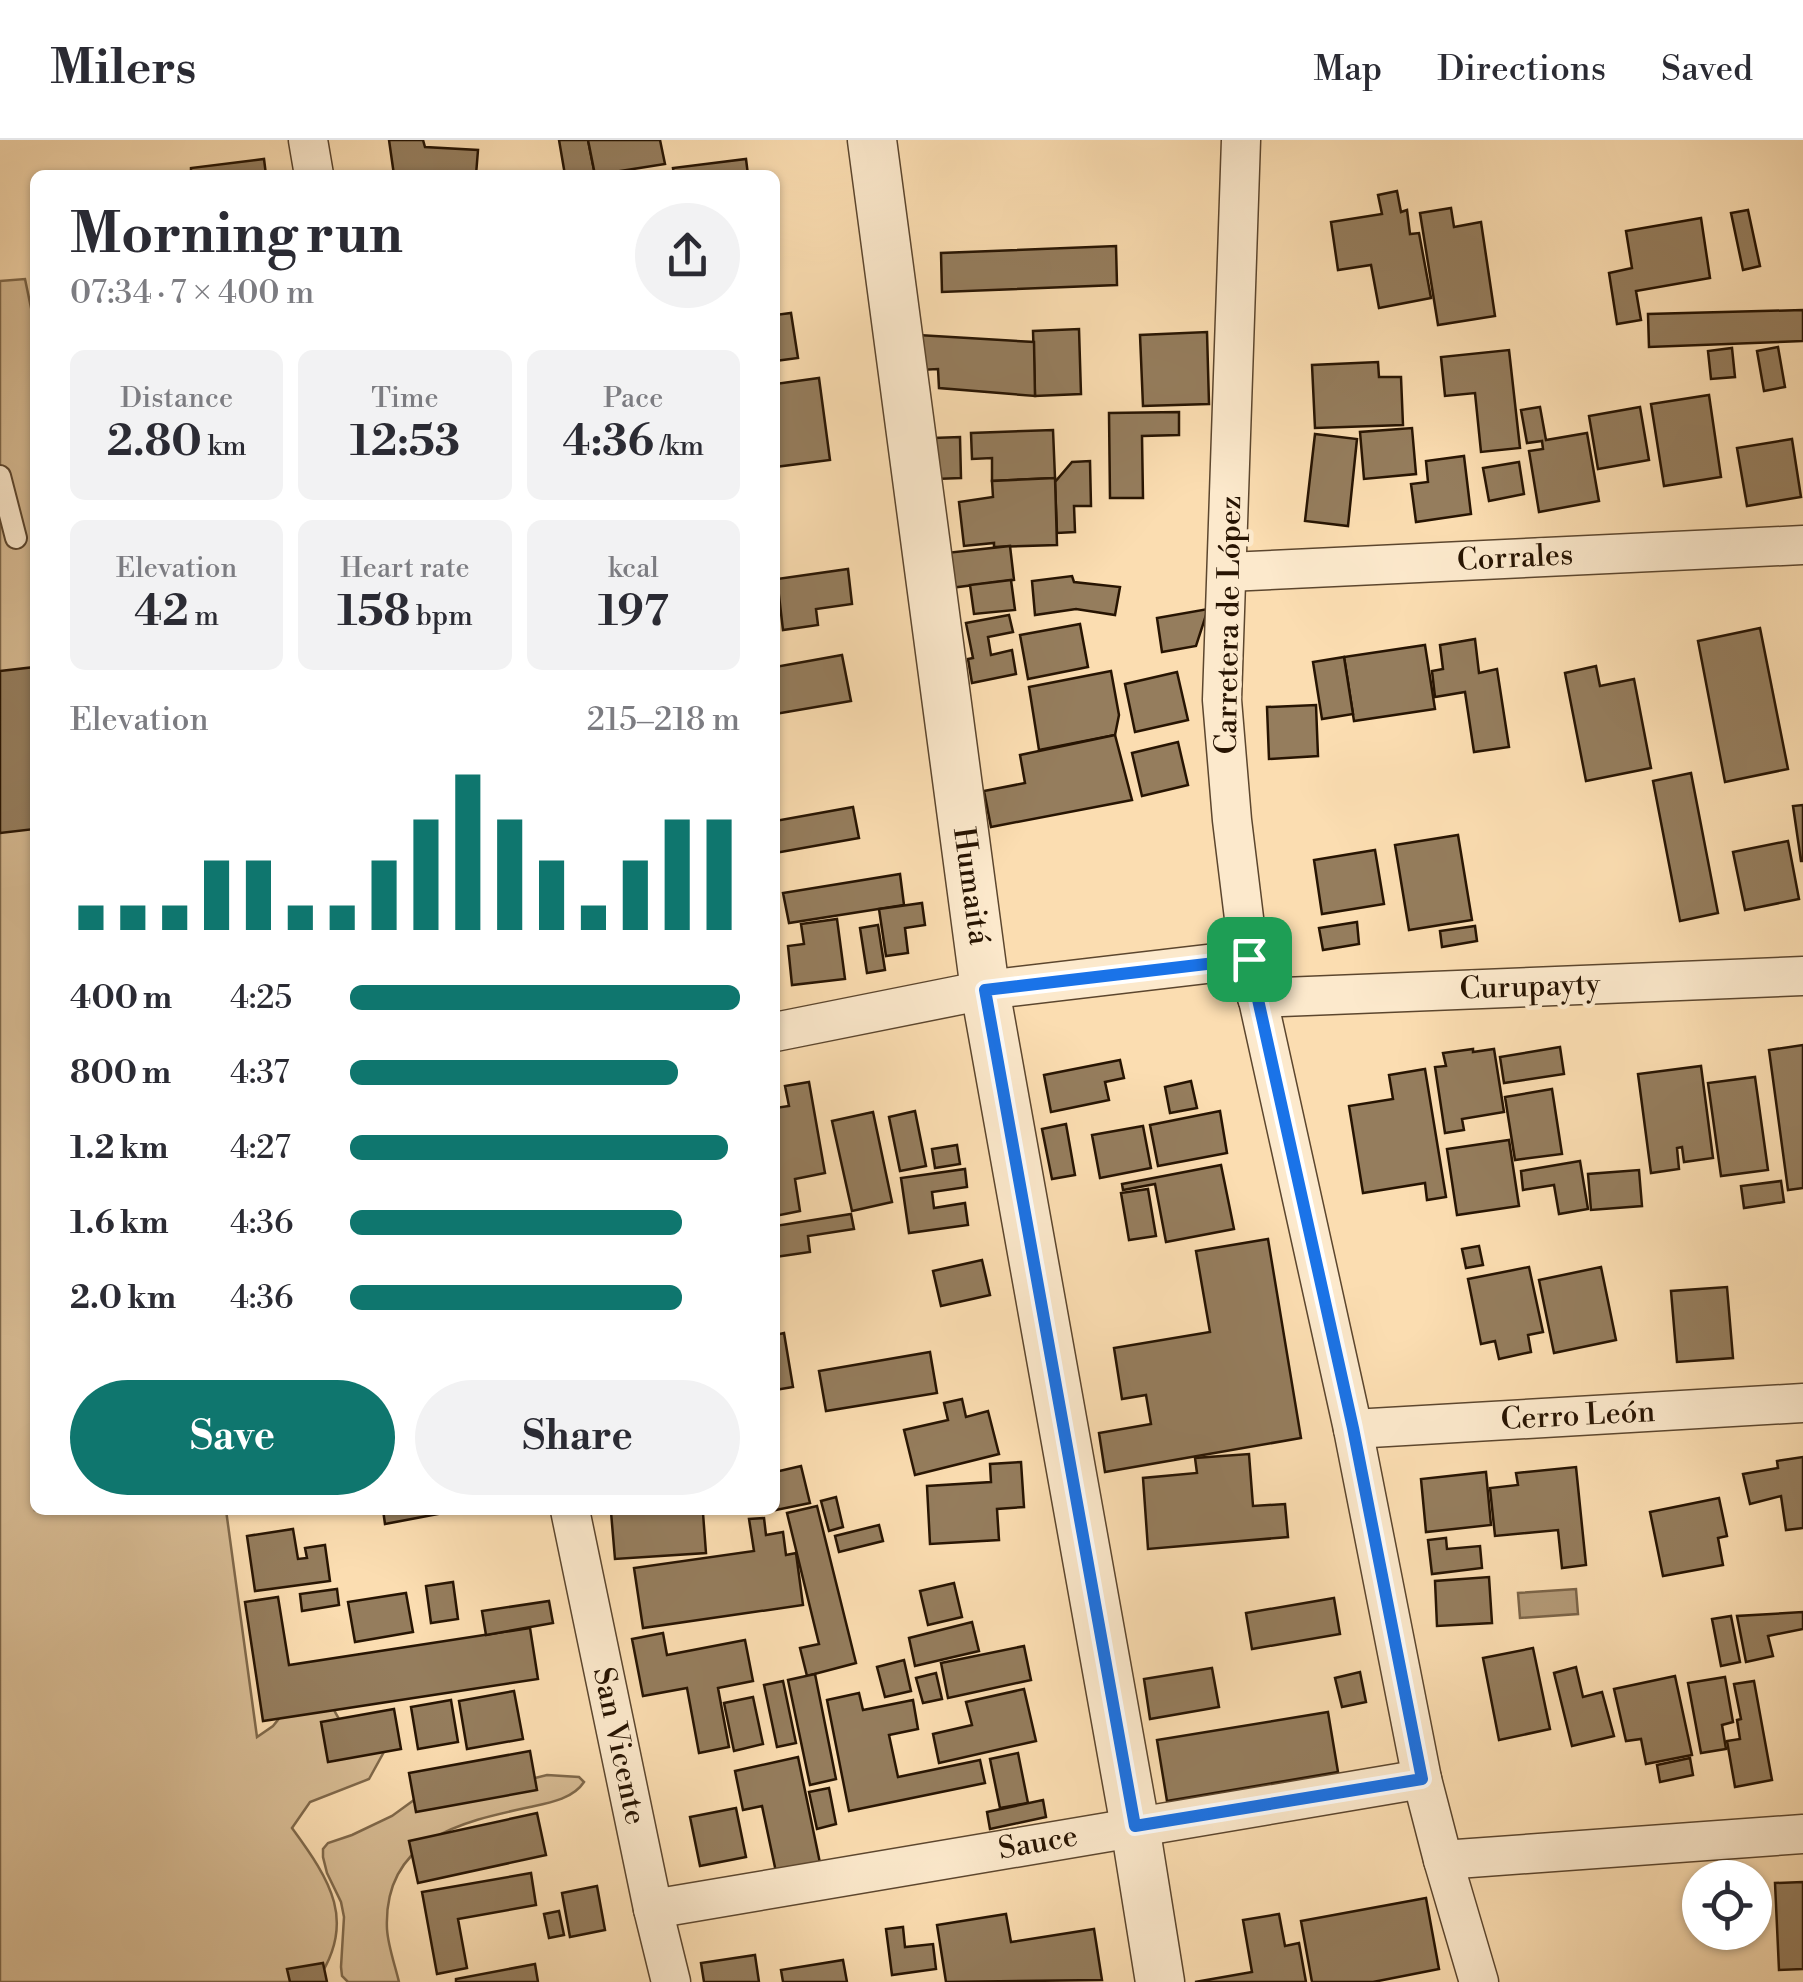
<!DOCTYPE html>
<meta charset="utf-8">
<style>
:root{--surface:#fff;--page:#f2f2f3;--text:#2b2b33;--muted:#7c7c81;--line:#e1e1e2;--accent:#0f766e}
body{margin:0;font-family:"Libre Bodoni",serif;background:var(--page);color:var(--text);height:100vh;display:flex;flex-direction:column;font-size:38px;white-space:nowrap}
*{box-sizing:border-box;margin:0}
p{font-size:32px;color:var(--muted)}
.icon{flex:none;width:55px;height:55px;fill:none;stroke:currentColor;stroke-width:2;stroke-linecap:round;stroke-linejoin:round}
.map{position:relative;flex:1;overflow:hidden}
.details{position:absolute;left:30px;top:30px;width:750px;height:1345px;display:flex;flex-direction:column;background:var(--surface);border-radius:15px;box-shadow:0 2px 8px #0004}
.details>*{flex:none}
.controls{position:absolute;left:1682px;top:1720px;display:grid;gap:20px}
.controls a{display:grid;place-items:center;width:90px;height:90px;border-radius:50%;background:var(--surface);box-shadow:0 2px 8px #0004;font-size:50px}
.pin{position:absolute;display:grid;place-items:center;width:85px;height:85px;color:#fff;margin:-42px;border-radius:20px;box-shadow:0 5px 15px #0006}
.round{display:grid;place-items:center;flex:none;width:105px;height:105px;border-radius:52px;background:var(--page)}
.head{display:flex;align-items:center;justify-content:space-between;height:170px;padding:0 40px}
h1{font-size:55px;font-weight:700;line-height:75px}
.stats{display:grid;grid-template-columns:repeat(3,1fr);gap:15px;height:170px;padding:10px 40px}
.stats div{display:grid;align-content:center;border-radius:15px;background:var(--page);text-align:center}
.stats b{font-size:42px;font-weight:700}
.stats small{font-size:28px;font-weight:400}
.stats p{font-size:28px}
.chart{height:280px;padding:20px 40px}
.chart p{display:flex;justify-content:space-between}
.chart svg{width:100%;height:180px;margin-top:10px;stroke:var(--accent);stroke-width:6}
.action{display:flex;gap:20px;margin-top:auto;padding:20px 40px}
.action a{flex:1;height:115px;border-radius:60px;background:var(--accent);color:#fff;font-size:40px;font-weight:700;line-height:115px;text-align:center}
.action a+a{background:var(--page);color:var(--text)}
ul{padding:0 40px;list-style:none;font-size:32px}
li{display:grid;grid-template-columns:160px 120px 1fr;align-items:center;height:75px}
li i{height:25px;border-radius:12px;background:var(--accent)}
header{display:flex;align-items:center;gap:60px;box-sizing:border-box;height:140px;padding:0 50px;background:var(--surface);border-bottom:2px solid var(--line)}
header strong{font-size:48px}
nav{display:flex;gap:55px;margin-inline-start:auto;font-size:35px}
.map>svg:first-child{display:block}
.green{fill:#d7bb93;stroke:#7f684a;stroke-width:2.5}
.water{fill:#b39976;stroke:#7b6448;stroke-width:2.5}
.building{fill:#957d5d;stroke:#271402;stroke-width:2.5}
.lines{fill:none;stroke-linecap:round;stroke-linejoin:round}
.service-casing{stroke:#5c462e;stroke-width:24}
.minor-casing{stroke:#5c462e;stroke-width:41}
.tertiary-casing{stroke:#5c462e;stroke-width:51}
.service{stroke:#fce9cc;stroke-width:20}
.minor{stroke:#fce9cc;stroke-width:38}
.tertiary{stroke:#fce9cc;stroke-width:48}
.route-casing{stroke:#fff;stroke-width:20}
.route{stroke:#1a73e8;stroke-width:12}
.labels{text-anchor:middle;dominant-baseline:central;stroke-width:9;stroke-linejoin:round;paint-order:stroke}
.street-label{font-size:30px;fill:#271402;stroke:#fce9cc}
</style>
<header>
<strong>Milers</strong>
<nav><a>Map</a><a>Directions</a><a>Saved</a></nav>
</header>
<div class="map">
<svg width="1803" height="1842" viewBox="0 0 1803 1842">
<rect width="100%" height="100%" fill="#fbddb1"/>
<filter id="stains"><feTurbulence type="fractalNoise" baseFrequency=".002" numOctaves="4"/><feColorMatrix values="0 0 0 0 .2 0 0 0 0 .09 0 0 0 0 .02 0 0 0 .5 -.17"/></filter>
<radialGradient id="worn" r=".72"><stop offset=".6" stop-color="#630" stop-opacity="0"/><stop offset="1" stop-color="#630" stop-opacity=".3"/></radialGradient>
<g class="green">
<path d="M 25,139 L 35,187 L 35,1370 L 226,1370 L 257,1597 L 273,1586 L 294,1560 L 325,1551 C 342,1588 346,1596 385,1610 L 369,1639 L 310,1662 L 292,1688 C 330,1740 358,1782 316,1842 L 0,1842 L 0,141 Z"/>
<path d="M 547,1635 L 579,1637 L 584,1642 C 573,1659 549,1663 530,1667 C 460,1682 383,1699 387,1789 C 388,1806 395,1825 399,1842 L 348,1842 L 342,1836 L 341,1827 L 344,1777 L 341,1762 L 327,1733 L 323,1717 L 323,1709 L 328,1703 L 352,1695 L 392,1676 L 425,1652 L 523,1641 Z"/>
</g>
<polygon class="water" points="1576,1449 1578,1474 1520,1478 1518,1453"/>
<g class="building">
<polygon points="389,0 423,0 425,7 478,10 476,35 394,35"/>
<polygon points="559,0 588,0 595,35 565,35"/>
<polygon points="588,0 660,0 665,24 595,35"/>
<polygon points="264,19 266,35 191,35 191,28"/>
<polygon points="746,19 748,35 674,35 673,28"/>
<polygon points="1397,51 1401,72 1407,70 1410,94 1419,93 1431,158 1379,168 1371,125 1338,130 1331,82 1382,74 1378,55"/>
<polygon points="1451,68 1454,87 1481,82 1495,176 1438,185 1420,73"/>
<polygon points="1748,70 1760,126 1743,130 1731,73"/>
<polygon points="1701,78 1710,138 1636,151 1641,180 1617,184 1609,133 1632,128 1626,91"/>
<polygon points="1116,106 1117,145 942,152 941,113"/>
<polygon points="1803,170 1803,201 1649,207 1648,174"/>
<polygon points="791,173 798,218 775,221 775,175"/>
<polygon points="1079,189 1081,254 1035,256 1033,191"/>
<polygon points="1207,192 1209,264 1143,266 1140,195"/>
<polygon points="918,195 1034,202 1035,256 939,248 938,229 919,230"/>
<polygon points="1778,207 1785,247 1764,251 1757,211"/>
<polygon points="1732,208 1735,237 1711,239 1708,211"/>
<polygon points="1509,210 1520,308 1481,312 1475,253 1445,256 1441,217"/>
<polygon points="1378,222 1379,237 1401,237 1403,285 1315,288 1312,225"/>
<polygon points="819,238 830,320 775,327 775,244"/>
<polygon points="1709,255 1721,337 1664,346 1651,264"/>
<polygon points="1540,267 1546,300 1587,293 1599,361 1539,372 1529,311 1543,309 1542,301 1527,303 1521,270"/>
<polygon points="1640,267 1649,320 1598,329 1589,276"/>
<polygon points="1179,272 1179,295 1142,296 1143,358 1110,358 1109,273"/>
<polygon points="1412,288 1416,334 1364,339 1360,292"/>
<polygon points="1053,290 1055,338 992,341 992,318 972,319 971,293"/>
<polygon points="1315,294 1357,299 1348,386 1305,381"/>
<polygon points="960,297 961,338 935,339 933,298"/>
<polygon points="1792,299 1801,357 1747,366 1737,308"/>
<polygon points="1464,316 1471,374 1416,382 1411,344 1428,342 1426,321"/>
<polygon points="1090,321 1091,366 1074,366 1075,392 1057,393 1055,342 1072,322"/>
<polygon points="1519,322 1524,354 1489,361 1483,328"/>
<polygon points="1055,338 1057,405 994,407 994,403 964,406 959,362 993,357 992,341"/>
<polygon points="1010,406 1014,440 950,448 946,413"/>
<polygon points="848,429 852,464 816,469 818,485 783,490 777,439"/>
<polygon points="1072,436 1074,442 1120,447 1115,475 1076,469 1035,475 1032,441"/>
<polygon points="1011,440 1015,470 974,474 970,445"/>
<polygon points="1208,469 1196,506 1162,512 1157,478"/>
<polygon points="1009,475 1013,492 988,497 991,515 1012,510 1016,534 972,543 968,519 973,518 966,483"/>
<polygon points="1080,484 1088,527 1028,539 1020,495"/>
<polygon points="1760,488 1788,629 1725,642 1698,501"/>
<polygon points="1475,499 1479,533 1497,529 1509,607 1474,612 1465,552 1435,557 1432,531 1443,529 1440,505"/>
<polygon points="1425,505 1435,569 1354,581 1344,517"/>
<polygon points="842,515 851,561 775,574 775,527"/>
<polygon points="1344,517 1353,574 1322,579 1313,522"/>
<polygon points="1596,526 1600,546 1634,539 1651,628 1586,641 1565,533"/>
<polygon points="35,527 35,689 0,693 0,531"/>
<polygon points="1111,531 1119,575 1115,595 1039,610 1029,547"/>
<polygon points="1177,532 1188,580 1135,592 1125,544"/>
<polygon points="1316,565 1318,616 1269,619 1267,567"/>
<polygon points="1115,595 1132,660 991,687 984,651 1025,643 1020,615"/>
<polygon points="1178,602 1188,645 1142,656 1132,613"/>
<polygon points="1691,633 1718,773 1680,781 1653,641"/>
<polygon points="1803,665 1803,721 1801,721 1793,666"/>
<polygon points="853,667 859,698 775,713 775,681"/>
<polygon points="1458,695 1472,780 1409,790 1395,705"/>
<polygon points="1788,701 1799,759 1745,770 1733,712"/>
<polygon points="1375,710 1384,764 1322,774 1314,720"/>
<polygon points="900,734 904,765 789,783 783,753"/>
<polygon points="922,763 925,785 905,788 908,813 886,816 879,769"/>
<polygon points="837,779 845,839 792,845 788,806 804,804 801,784"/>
<polygon points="1357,782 1359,804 1323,810 1319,788"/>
<polygon points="878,785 885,830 867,833 860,788"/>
<polygon points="1475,786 1477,801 1442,807 1440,791"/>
<polygon points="1803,905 1803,1048 1788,1050 1769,910"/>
<polygon points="1560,907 1564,934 1504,943 1500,917"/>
<polygon points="1473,909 1473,912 1494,909 1504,972 1462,979 1464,990 1445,993 1435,927 1446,926 1443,913"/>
<polygon points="1120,920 1124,938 1105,942 1109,960 1051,972 1044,935"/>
<polygon points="1701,926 1713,1018 1684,1022 1682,1007 1677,1008 1679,1029 1651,1033 1638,934"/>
<polygon points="1425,929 1446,1057 1427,1060 1425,1043 1363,1053 1349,966 1393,959 1389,935"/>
<polygon points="1755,937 1768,1030 1721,1036 1708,943"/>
<polygon points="1191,941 1197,968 1170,973 1165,947"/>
<polygon points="809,942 825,1033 795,1039 800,1071 775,1076 775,968 789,966 785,946"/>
<polygon points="1552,949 1562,1014 1515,1020 1505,957"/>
<polygon points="915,971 926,1026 900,1031 889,977"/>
<polygon points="1220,971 1227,1013 1158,1026 1150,985"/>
<polygon points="873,972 892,1062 852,1071 832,981"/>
<polygon points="1066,984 1075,1035 1052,1039 1042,989"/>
<polygon points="1143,986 1151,1028 1100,1038 1092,995"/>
<polygon points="1509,1000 1519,1066 1457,1075 1447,1009"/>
<polygon points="957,1005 960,1024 935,1028 932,1009"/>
<polygon points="1580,1021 1588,1069 1559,1074 1554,1045 1523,1050 1521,1031"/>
<polygon points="1221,1025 1234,1089 1166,1102 1155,1044 1123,1050 1122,1044"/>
<polygon points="965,1029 967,1047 932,1052 934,1068 965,1063 968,1085 909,1093 901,1038"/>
<polygon points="1639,1030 1642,1066 1591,1070 1588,1034"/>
<polygon points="1781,1041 1784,1062 1744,1068 1741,1046"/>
<polygon points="1148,1049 1156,1096 1129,1100 1121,1053"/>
<polygon points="851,1074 854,1089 808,1096 810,1112 775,1117 775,1086"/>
<polygon points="1268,1099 1301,1298 1105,1332 1099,1293 1151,1284 1146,1255 1122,1259 1114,1208 1210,1192 1196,1111"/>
<polygon points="1479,1106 1483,1125 1466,1128 1462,1109"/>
<polygon points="982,1120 990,1155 941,1166 933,1131"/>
<polygon points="1529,1127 1543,1192 1528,1195 1531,1212 1499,1219 1495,1201 1481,1204 1468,1139"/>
<polygon points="1601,1127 1616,1200 1554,1213 1539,1140"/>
<polygon points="1727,1147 1733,1218 1677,1222 1671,1151"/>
<polygon points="784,1193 793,1247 775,1250 775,1195"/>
<polygon points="930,1212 937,1253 826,1271 819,1231"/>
<polygon points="962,1259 966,1277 988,1271 999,1314 915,1335 904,1290 948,1280 944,1263"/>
<polygon points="1249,1314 1253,1366 1285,1364 1288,1397 1148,1409 1143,1338 1197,1333 1195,1318"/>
<polygon points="1803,1317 1803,1388 1786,1390 1781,1356 1750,1364 1743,1334 1778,1328 1777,1321"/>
<polygon points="1021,1322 1024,1367 997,1369 999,1400 930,1404 927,1346 991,1342 990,1324"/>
<polygon points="801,1326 810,1363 776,1370 775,1332"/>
<polygon points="1576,1327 1586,1425 1562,1428 1558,1390 1495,1396 1490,1348 1518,1345 1516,1333"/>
<polygon points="1486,1332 1491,1385 1426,1392 1421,1339"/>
<polygon points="836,1357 843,1387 829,1391 821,1361"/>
<polygon points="1719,1358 1727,1396 1718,1398 1723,1425 1663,1436 1650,1372"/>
<polygon points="817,1366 856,1523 807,1536 800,1508 819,1504 787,1373"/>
<polygon points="383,1370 459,1370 385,1384"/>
<polygon points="633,1370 714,1370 714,1372 703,1373 706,1413 615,1419 611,1372"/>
<polygon points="764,1378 766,1395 783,1392 786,1415 796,1413 803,1465 643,1488 634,1428 754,1411 749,1379"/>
<polygon points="879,1385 883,1401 839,1412 835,1396"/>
<polygon points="293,1389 298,1419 307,1418 305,1408 325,1405 330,1441 255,1451 247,1396"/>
<polygon points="1446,1398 1447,1409 1480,1406 1482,1428 1432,1434 1428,1400"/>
<polygon points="1489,1437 1492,1483 1437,1486 1435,1441"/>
<polygon points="453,1442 458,1479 431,1483 426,1446"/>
<polygon points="954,1443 962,1477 928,1485 920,1451"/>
<polygon points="337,1449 339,1465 302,1471 300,1454"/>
<polygon points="406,1453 413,1492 355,1502 348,1462"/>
<polygon points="278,1457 289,1525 530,1488 538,1539 263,1581 245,1462"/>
<polygon points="1334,1458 1340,1494 1252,1509 1246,1473"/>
<polygon points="549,1461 553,1483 486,1495 482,1471"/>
<polygon points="1803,1472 1803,1489 1768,1496 1773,1516 1746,1522 1737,1476"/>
<polygon points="1731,1476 1740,1522 1721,1526 1712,1479"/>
<polygon points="972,1482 979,1511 915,1526 909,1498"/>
<polygon points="663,1493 667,1515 745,1500 753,1541 718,1548 729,1607 699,1613 687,1548 643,1556 632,1499"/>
<polygon points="1024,1506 1031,1540 948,1558 941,1523"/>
<polygon points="1533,1508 1550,1589 1499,1600 1483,1518"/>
<polygon points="904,1520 911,1551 885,1557 877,1527"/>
<polygon points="1576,1527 1583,1557 1602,1552 1614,1596 1572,1606 1554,1533"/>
<polygon points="1212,1528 1219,1567 1150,1579 1144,1539"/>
<polygon points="1360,1532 1366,1562 1342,1567 1335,1538"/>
<polygon points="936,1533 942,1559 923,1563 916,1538"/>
<polygon points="815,1534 836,1639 810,1645 788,1540"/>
<polygon points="1675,1536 1692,1615 1646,1624 1641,1599 1626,1601 1614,1549"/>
<polygon points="1725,1537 1733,1582 1722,1585 1726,1609 1701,1613 1688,1543"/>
<polygon points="783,1541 796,1603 777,1607 764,1545"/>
<polygon points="1754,1541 1772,1640 1735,1647 1727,1601 1740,1599 1737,1580 1741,1579 1734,1544"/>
<polygon points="1024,1549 1036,1601 939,1623 933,1594 972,1585 966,1562"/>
<polygon points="514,1551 523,1599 467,1609 459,1561"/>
<polygon points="859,1553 863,1570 913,1560 918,1589 889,1595 898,1637 980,1620 985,1643 849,1671 827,1560"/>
<polygon points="753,1557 763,1604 734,1611 724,1563"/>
<polygon points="451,1560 458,1602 418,1609 411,1567"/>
<polygon points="394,1569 401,1609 328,1622 321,1582"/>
<polygon points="1328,1572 1338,1632 1167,1661 1157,1600"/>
<polygon points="530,1611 537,1650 416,1672 409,1633"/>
<polygon points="1018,1613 1028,1663 1000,1668 990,1619"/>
<polygon points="798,1617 820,1723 776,1732 762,1666 743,1670 735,1631"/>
<polygon points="1690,1618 1693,1635 1660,1642 1657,1625"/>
<polygon points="829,1648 836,1684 817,1689 809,1652"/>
<polygon points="1043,1660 1046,1677 990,1689 987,1672"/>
<polygon points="736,1668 746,1717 700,1726 690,1677"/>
<polygon points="537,1673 546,1715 418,1743 409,1701"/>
<polygon points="531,1733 536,1765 458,1779 467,1828 437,1834 422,1752"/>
<polygon points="1803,1742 1803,1829 1779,1830 1775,1743"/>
<polygon points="597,1746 605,1790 570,1797 562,1753"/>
<polygon points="1426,1758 1439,1829 1373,1842 1312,1842 1301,1781"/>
<polygon points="559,1771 564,1795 549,1798 544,1774"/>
<polygon points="1006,1774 1011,1802 1094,1789 1102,1840 946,1842 937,1785"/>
<polygon points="1279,1774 1285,1806 1299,1803 1306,1842 1195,1842 1252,1832 1243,1780"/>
<polygon points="903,1787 905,1807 933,1804 936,1829 892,1835 886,1789"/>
<polygon points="755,1815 759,1842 704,1842 701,1823"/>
<polygon points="843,1820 847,1842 783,1842 781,1830"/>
<polygon points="323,1823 327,1842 290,1842 287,1829"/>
<polygon points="535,1824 538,1842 456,1842 456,1839"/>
</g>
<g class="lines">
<defs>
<polyline id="service" points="0,336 16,398"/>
<g id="minor">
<polyline points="308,0 314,35"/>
<polyline points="1241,0 1222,560 1232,680 1249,819 1353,1289 1422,1639 1443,1720 1479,1842"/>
<polyline points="1228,432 1803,405"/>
<polyline points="1257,858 1803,836"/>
<polyline points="775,892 985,850 1249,819"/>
<polyline points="1353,1289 1803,1263"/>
<polyline points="570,1370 653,1769 671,1842"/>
<polyline points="1443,1720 1803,1694"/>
<polyline points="653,1769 1422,1639"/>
</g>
<polyline id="tertiary" points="872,0 985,850 1135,1686 1160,1842"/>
</defs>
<use href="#service" class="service-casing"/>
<use href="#minor" class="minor-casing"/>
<use href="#tertiary" class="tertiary-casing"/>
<use href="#service" class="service"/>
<use href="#minor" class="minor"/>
<use href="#tertiary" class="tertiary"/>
</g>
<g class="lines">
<defs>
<polygon id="route" points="1249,819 1353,1288 1422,1639 1135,1686 985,850"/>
</defs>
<use href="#route" class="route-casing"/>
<use href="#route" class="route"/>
</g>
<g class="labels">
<g class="street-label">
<text transform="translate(1515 418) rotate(-3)">Corrales</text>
<text transform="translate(1229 485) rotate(-89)">Carretera de López</text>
<text transform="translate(971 746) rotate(82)">Humaitá</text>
<text transform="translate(1530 847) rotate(-2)">Curupayty</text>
<text transform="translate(1578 1276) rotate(-3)">Cerro León</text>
<text transform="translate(619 1606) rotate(78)">San Vicente</text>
<text transform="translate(1038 1703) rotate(-10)">Sauce</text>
</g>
</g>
<rect width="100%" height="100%" filter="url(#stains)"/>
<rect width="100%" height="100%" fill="url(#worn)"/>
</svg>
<div class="controls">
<a><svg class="icon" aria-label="locate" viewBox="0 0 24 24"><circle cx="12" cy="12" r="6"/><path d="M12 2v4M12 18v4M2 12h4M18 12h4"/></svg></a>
</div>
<div class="pin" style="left:1249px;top:819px;background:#1e9e55"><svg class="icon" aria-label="arrive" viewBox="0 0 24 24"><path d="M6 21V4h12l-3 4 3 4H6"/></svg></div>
<section class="details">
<div class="head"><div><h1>Morning run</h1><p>07:34 · 7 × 400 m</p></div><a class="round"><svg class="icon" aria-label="share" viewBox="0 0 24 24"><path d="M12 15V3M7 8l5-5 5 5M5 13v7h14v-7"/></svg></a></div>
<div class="stats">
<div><p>Distance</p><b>2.80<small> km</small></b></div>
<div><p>Time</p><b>12:53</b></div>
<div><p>Pace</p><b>4:36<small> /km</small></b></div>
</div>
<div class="stats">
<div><p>Elevation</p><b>42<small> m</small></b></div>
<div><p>Heart rate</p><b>158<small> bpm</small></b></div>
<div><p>kcal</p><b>197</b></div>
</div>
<div class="chart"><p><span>Elevation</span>215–218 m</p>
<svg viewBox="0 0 160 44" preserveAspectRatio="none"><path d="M5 44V38M15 44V38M25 44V38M35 44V27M45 44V27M55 44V38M65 44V38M75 44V27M85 44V17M95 44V6M105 44V17M115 44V27M125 44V38M135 44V27M145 44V17M155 44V17"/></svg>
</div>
<ul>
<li><b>400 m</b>4:25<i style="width:100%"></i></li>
<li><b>800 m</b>4:37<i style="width:84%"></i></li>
<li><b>1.2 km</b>4:27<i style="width:97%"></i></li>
<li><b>1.6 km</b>4:36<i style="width:85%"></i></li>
<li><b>2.0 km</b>4:36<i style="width:85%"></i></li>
</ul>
<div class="action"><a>Save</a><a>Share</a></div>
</section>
</div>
